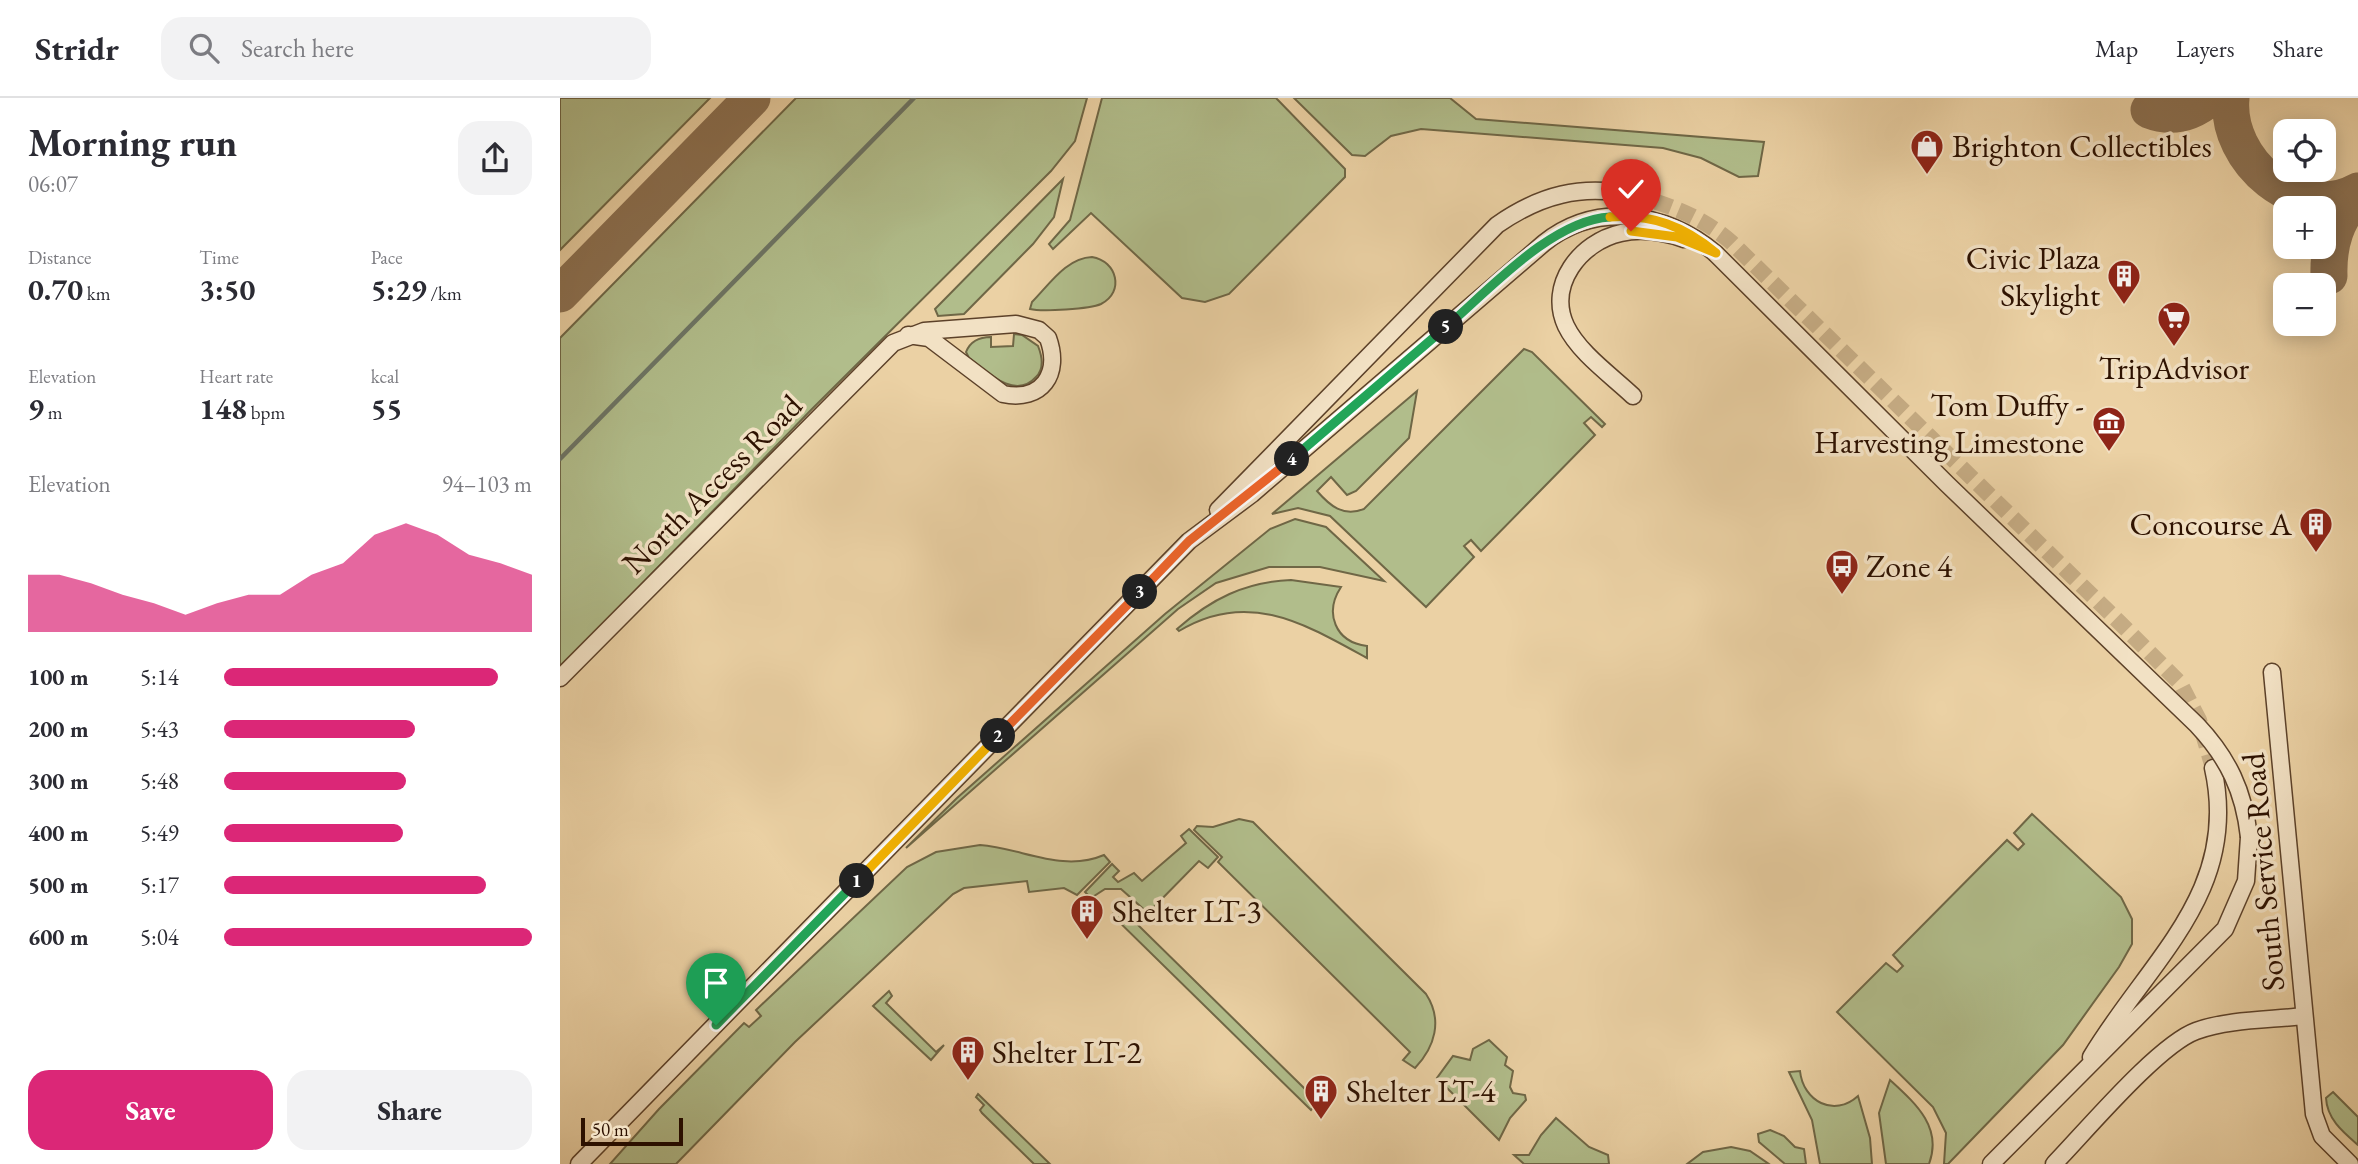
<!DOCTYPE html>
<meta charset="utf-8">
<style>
:root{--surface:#fff;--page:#f2f2f3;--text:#2b2b33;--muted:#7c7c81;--line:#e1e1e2;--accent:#db2777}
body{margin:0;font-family:"EB Garamond",serif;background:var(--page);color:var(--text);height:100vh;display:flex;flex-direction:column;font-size:26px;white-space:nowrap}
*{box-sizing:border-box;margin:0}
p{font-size:23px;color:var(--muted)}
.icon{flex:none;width:38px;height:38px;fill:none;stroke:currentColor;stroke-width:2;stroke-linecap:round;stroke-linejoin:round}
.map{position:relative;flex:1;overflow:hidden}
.panel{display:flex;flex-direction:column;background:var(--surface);width:560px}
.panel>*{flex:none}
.fabs{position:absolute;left:1713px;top:21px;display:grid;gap:14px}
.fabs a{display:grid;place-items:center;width:63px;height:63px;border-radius:14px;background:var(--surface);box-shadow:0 4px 18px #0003;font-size:35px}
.scale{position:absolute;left:21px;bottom:18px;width:102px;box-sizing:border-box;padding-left:7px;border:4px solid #2d1100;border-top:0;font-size:19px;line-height:24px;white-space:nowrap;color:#2d1100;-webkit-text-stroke:5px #f2e1c4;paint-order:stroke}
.pin{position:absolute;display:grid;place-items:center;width:60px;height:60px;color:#fff;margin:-72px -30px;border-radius:50% 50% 50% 0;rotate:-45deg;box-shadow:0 0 7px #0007}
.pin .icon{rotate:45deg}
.km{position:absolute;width:35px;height:35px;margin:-18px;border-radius:50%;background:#222;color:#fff;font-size:19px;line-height:35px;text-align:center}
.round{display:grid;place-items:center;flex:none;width:74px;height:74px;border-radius:21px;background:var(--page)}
.summary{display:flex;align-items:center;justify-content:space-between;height:119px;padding:0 28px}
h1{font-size:38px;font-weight:700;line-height:52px}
.stats{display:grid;grid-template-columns:repeat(3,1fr);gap:10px;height:119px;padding:7px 28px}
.stats div{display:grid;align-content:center}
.stats b{font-size:30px;font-weight:700}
.stats small{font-size:19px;font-weight:400}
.stats p{font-size:19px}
.chart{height:196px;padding:14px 28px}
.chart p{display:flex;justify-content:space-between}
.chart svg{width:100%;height:126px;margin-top:7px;fill:var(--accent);opacity:.7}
.cta{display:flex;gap:14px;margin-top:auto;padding:14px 28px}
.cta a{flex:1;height:80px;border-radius:21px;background:var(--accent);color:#fff;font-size:28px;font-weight:700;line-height:80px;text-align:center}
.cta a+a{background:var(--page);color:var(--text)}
ul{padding:0 28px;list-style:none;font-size:23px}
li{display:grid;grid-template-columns:112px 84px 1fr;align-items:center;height:52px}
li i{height:18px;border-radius:9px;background:var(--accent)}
header{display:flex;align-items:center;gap:42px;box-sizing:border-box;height:98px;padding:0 35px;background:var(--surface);border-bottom:2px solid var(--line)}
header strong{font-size:33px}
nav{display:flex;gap:38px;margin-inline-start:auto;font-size:24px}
.search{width:490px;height:63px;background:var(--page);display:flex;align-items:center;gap:18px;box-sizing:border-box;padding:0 24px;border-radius:21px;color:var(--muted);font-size:26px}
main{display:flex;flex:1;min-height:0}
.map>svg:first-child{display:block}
.green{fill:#b1bd8b;stroke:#6f6746;stroke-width:2}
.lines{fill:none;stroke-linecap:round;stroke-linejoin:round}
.stream{stroke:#6d7565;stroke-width:4.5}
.taxiway{stroke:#8c7152;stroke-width:37}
.minor-tunnel{stroke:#c5ab83;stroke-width:16;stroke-dasharray:16 8;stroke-linecap:butt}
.minor-casing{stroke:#5c4129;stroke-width:19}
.minor{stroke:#f2e1c4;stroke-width:16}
.minor-bridge-casing{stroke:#5c4129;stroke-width:19;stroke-linecap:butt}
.minor-bridge{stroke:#f2e1c4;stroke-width:16}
.split-1-casing{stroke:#fff;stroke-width:14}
.split-2-casing{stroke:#fff;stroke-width:14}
.split-3-casing{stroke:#fff;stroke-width:14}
.split-4-casing{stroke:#fff;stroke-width:14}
.split-5-casing{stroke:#fff;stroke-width:14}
.split-6-casing{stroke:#fff;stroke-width:14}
.split-7-casing{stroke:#fff;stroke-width:14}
.split-1{stroke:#22a559;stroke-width:9}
.split-2{stroke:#f5b400;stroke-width:9}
.split-3{stroke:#f0652b;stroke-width:9}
.split-4{stroke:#f0652b;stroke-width:9}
.split-5{stroke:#22a559;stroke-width:9}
.split-6{stroke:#22a559;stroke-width:9}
.split-7{stroke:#f5b400;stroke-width:9}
.labels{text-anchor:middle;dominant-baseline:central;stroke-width:7;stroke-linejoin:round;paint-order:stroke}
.poi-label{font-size:32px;fill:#2d1100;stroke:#f2e1c4;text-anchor:start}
.street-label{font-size:32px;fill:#2d1100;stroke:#f2e1c4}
</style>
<header>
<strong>Stridr</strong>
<div class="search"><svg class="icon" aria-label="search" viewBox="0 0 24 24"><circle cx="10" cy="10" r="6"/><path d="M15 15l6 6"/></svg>Search here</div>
<nav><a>Map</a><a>Layers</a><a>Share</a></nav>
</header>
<main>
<section class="panel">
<div class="summary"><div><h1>Morning run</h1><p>06:07</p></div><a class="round"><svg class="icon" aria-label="share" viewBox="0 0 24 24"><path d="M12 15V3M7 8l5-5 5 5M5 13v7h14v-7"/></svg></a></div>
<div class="stats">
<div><p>Distance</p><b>0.70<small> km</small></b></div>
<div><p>Time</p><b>3:50</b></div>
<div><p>Pace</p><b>5:29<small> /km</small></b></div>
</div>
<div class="stats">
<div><p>Elevation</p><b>9<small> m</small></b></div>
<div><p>Heart rate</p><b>148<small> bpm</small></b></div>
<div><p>kcal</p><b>55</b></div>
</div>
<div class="chart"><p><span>Elevation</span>94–103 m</p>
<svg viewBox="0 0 160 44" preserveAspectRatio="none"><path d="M0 44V24L10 24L20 27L30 31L40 34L50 38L60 34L70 31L80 31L90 24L100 20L110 10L120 6L130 10L140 17L150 20L160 24V44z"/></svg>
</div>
<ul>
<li><b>100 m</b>5:14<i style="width:89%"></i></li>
<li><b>200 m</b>5:43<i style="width:62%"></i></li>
<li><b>300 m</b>5:48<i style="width:59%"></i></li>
<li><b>400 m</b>5:49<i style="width:58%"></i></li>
<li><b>500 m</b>5:17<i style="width:85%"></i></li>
<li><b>600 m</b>5:04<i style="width:100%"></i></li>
</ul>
<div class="cta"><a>Save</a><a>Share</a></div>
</section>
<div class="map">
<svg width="1798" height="1066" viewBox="0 0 1798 1066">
<rect width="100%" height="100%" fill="#ebd1a4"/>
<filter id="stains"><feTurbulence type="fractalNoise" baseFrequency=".00286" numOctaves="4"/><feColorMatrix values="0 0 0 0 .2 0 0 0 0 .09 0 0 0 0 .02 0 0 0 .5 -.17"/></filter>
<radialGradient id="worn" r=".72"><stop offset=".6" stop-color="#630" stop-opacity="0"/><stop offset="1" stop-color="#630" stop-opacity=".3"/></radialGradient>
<g class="green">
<polygon points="0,0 150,0 0,152"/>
<polygon points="236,0 527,0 515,43 491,73 252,311 0,570 0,240"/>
<polygon points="542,0 716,0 785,71 785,79 669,196 645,204 622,200 531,115 493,151 489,146 510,122"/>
<polygon points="734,0 890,0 916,21 1204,44 1198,78 1179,79 1141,60 1103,50 861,31 831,38 805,58 792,57"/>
<polygon points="503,81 494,119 473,146 404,216 378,218 375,211"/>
<path d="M 532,159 C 557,163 565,194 541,206 C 530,211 482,214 470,211 L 472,204 C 489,187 506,160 532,159 Z"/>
<path d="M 454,236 L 462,237 L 478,248 C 482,258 484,271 476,279 C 455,303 426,273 409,260 L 406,254 C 410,244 419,239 431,239 L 431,249 L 453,248 Z"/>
<path d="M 964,251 L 972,254 L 1045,326 L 1042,329 L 1031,319 L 1024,325 L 1035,337 L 921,453 L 911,442 L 904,448 L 914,459 L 866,509 L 770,418 L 738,410 L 712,416 L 857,293 L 849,340 L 796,393 L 787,397 L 771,379 L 757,393 C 770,408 783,419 804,411 Z"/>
<polygon points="735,421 766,429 824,483 760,469 709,469 656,485 618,511 346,750 397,700 605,516 710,431"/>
<path d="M 731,482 L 781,489 C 764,515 775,544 807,548 L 807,560 C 745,526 688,491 619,533 L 617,531 C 651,501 685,484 731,482 Z"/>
<polygon points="1472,716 1561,799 1572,821 1572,846 1559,869 1503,947 1388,1066 1384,1066 1386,1035 1373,1009 1277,914 1326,865 1337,874 1343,868 1333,857 1447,742 1458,752 1464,746 1454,735"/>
<path d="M 679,721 L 693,724 L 866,896 C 883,922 875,949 855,970 L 843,962 L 850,954 L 658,764 L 662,759 L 634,732 L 637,728 L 653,729 Z"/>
<polygon points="629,731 658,759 648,770 639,763 588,815 561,791 545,791 531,800 525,794 552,766 559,773 553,779 558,784 574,775 582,783 626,745 621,738"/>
<path d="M 420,747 C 462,750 502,775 544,757 L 550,764 L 517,797 L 504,790 L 469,794 L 467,783 L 404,790 L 393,796 L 235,944 L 116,1066 L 50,1066 L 99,1011 L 184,925 L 189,929 L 201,918 L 196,912 L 347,769 L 376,754 Z"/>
<polygon points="556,812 577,826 746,992 756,1006 751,1012 552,817"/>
<polygon points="329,893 332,898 326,905 376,954 384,947 371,962 313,908"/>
<polygon points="929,942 947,959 945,967 953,973 950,989 953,995 965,997 966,1002 950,1020 939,1042 877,980 893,958 910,962 913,951"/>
<path d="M 1240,973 C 1243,1003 1274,1020 1298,998 L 1310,1040 L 1312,1066 L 1260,1066 L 1252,1022 L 1229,974 Z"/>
<path d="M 1330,982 C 1355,1005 1383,1029 1369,1066 L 1326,1066 L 1319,1015 Z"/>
<path d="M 1773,994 L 1798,1019 L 1798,1047 C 1783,1034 1767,1021 1766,1000 Z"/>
<polygon points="418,996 490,1066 474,1066 422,1015 420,1012 424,1007 416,999"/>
<polygon points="996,1020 1029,1049 1048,1057 1049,1066 964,1066 954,1057 969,1057 981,1037"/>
<polygon points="1210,1032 1224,1038 1235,1049 1244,1051 1246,1066 1225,1066 1199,1044 1198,1036"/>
<polygon points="1171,1049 1190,1053 1209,1066 1127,1066 1143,1054"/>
</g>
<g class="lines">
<polyline class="stream" points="0,361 354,0"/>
<g class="taxiway">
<path d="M 1671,0 C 1665,63 1738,126 1798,93"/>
<path d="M 1589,12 C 1612,21 1632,15 1650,0"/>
<path d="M 1769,178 C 1768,146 1776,120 1798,97"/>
<polyline points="0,196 192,0"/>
</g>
<path class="minor-tunnel" d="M 1073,97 C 1110,107 1142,119 1171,144 L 1559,524 L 1620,585 L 1639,622 L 1653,670"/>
<defs>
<g id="minor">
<path d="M 1073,298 C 1052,278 1019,255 1006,228 C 987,187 1020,144 1061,135 C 1082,130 1104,134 1124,141"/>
<path d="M 658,412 L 937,127 C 980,97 1021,86 1073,97"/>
<polyline points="1712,574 1754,1016 1762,1038 1790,1066"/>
<path d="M 0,580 L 333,245 L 364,233 L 456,226 L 479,232 L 488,240 C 501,276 482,304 443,296 L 369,240 L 348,237"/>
<path d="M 1531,959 C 1589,862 1681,794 1653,670"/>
<path d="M 19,1066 L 629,443 L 692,396 L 984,145 C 1037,103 1106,114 1155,155"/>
<polyline points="1431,1066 1665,831 1686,783 1689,739"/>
<path d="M 1494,1066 C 1526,1033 1598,947 1636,933 C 1669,921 1710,922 1744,918"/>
</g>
</defs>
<use href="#minor" class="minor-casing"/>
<use href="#minor" class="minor"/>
<defs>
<path id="minor-bridge" d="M 1155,155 L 1387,386 L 1637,627 C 1668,660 1684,693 1689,739"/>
</defs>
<use href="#minor-bridge" class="minor-bridge-casing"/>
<use href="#minor-bridge" class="minor-bridge"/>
</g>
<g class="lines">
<defs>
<polyline id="split-1" points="156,927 297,783"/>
<polyline id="split-2" points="297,783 438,638"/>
<polyline id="split-3" points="438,638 580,494"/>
<polyline id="split-4" points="580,494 629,443 732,361"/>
<polyline id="split-5" points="732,361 886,229"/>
<path id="split-6" d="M 886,229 C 929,192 992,122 1050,119"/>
<path id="split-7" d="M 1050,119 C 1092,116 1124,128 1156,155 L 1117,139 L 1071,133"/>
</defs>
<use href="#split-1" class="split-1-casing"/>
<use href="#split-2" class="split-2-casing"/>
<use href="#split-3" class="split-3-casing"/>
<use href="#split-4" class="split-4-casing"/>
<use href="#split-5" class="split-5-casing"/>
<use href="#split-6" class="split-6-casing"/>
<use href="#split-7" class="split-7-casing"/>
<use href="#split-1" class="split-1"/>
<use href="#split-2" class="split-2"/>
<use href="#split-3" class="split-3"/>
<use href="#split-4" class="split-4"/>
<use href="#split-5" class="split-5"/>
<use href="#split-6" class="split-6"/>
<use href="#split-7" class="split-7"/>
</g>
<defs>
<symbol id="shop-pin" viewBox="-11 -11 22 30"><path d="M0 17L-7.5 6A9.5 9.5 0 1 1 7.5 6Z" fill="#8f2418" stroke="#f2e1c4"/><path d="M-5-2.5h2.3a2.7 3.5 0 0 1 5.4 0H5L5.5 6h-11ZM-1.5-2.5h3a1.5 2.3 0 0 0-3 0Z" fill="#fff"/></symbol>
<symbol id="building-pin" viewBox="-11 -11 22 30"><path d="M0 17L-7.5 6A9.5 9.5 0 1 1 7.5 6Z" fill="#8f2418" stroke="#f2e1c4"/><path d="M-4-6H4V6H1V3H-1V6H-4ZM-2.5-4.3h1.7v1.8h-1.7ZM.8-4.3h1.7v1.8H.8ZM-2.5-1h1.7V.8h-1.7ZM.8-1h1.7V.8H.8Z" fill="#fff"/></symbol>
<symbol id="supermarket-pin" viewBox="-11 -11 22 30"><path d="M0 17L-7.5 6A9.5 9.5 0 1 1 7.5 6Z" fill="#8f2418" stroke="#f2e1c4"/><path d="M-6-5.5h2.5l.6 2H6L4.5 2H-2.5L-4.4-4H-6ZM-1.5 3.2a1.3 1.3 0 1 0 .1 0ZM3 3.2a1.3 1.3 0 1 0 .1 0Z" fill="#fff"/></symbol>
<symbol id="museum-pin" viewBox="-11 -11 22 30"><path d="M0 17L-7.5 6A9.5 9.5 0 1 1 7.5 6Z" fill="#8f2418" stroke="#f2e1c4"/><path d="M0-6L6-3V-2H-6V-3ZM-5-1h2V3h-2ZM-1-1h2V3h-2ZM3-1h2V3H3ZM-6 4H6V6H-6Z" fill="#fff"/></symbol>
<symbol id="bus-pin" viewBox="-11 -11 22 30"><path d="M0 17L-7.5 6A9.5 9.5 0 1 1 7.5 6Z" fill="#8f2418" stroke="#f2e1c4"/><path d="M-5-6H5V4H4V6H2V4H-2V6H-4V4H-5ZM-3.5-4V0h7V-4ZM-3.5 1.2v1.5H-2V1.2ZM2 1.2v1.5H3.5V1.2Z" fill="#fff"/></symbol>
</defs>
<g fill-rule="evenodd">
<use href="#shop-pin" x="1348" y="29" width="38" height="52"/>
<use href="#building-pin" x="1545" y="159" width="38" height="52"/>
<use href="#supermarket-pin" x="1595" y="201" width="38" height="52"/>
<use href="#museum-pin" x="1530" y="306" width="38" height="52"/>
<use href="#building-pin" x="1737" y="407" width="38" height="52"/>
<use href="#bus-pin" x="1263" y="449" width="38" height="52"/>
<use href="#building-pin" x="508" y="794" width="38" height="52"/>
<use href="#building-pin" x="389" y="935" width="38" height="52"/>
<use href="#building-pin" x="742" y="974" width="38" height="52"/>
</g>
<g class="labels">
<g class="poi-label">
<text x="1392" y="48">Brighton Collectibles</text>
<text x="1540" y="160" text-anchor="end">Civic Plaza<tspan x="1540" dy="37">Skylight</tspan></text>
<text x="1614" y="270" text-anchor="middle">TripAdvisor</text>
<text x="1524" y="307" text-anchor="end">Tom Duffy -<tspan x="1524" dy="37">Harvesting Limestone</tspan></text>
<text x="1732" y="426" text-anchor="end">Concourse A</text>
<text x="1306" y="468">Zone 4</text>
<text x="552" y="813">Shelter LT-3</text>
<text x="432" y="954">Shelter LT-2</text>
<text x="786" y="993">Shelter LT-4</text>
</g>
<g class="street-label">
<text transform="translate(152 386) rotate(-45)">North Access Road</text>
<text transform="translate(1703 774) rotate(-95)">South Service Road</text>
</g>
</g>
<rect width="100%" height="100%" filter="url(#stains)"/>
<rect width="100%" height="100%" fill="url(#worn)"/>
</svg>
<div class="fabs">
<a><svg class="icon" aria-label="locate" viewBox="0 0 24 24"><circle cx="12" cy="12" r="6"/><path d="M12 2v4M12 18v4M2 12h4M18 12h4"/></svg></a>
<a>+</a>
<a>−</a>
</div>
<div class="scale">50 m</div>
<div class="pin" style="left:156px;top:927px;background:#1e9e55"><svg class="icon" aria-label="arrive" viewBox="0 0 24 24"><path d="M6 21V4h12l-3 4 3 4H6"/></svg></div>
<div class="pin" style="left:1071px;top:133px;background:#d93025"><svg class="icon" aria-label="check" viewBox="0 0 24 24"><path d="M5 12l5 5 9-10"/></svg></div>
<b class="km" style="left:297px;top:783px">1</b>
<b class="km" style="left:438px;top:638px">2</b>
<b class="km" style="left:580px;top:494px">3</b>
<b class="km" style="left:732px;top:361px">4</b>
<b class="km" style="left:886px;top:229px">5</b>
</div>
</main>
